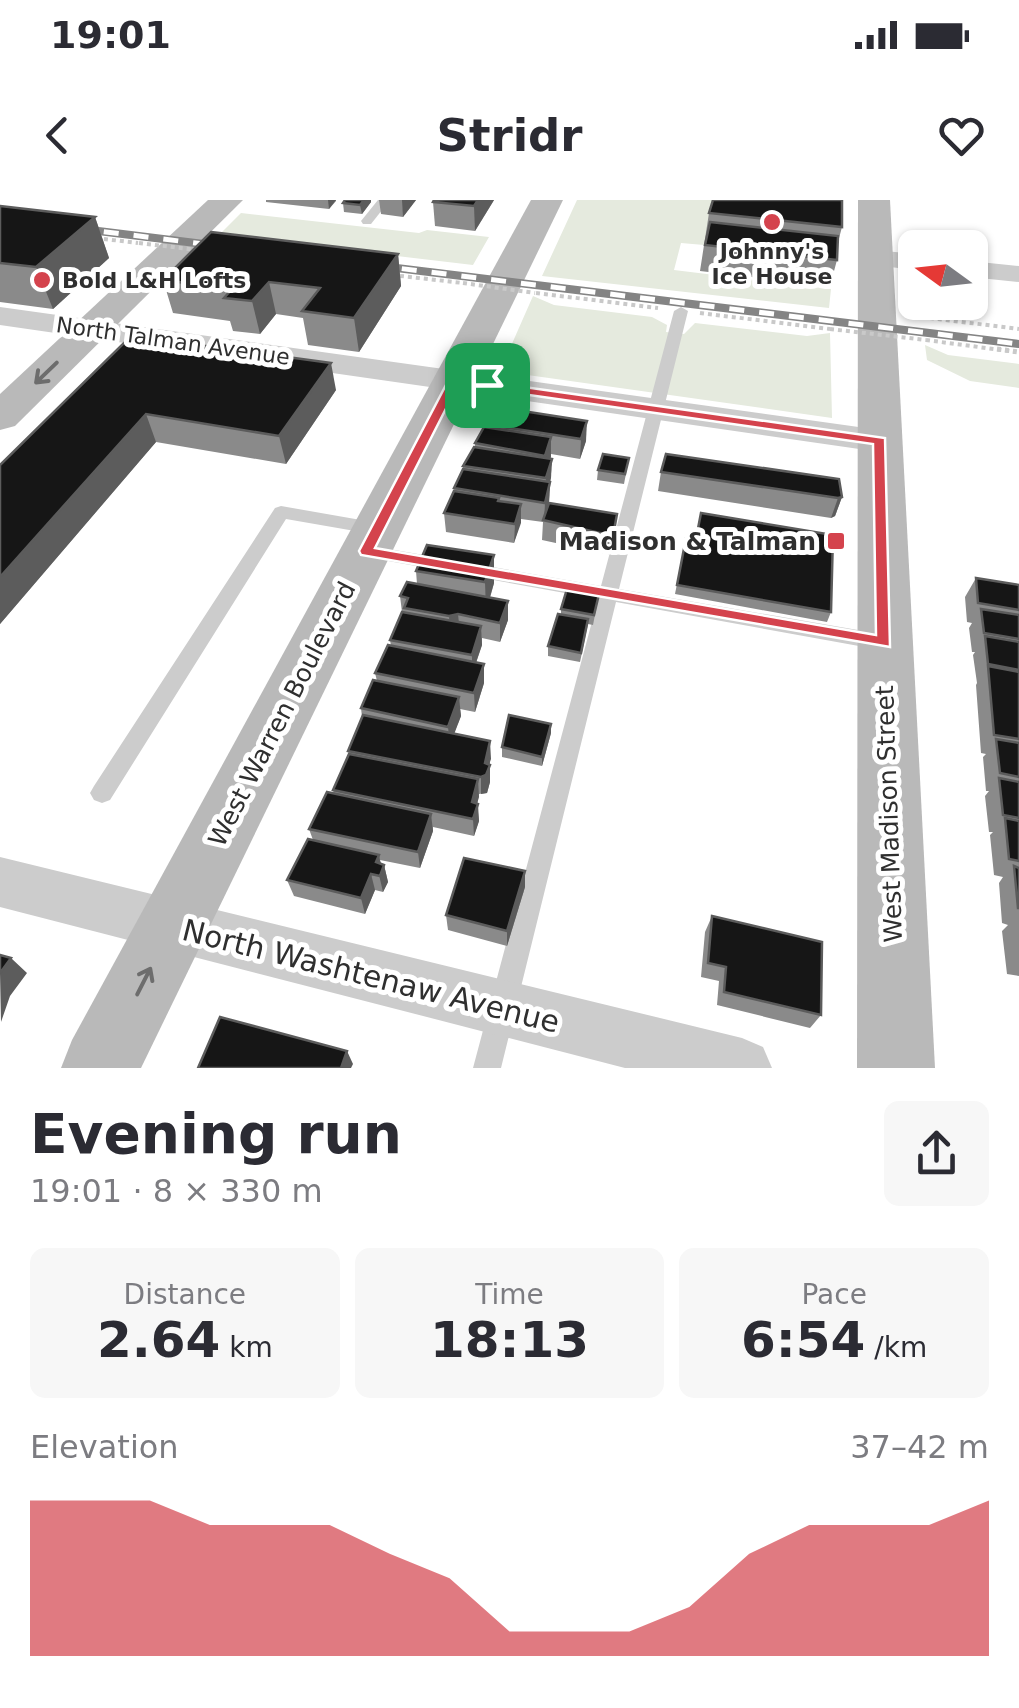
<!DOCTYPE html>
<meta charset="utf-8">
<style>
:root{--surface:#fff;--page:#f7f7f7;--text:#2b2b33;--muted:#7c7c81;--accent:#d4434d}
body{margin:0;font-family:"DejaVu Sans",sans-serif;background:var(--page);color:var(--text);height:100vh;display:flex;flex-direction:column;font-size:38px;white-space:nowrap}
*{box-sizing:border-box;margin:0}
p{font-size:32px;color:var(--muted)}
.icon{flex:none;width:55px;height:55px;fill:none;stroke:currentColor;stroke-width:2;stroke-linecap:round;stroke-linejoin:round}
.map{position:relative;height:868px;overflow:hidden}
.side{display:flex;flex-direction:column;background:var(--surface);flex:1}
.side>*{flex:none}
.needle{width:65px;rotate:285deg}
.controls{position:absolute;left:898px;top:30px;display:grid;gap:20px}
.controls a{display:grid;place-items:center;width:90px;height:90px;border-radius:15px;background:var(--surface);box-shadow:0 2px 8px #0004;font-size:50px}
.pin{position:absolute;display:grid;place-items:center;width:85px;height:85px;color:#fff;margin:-42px;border-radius:20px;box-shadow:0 5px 15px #0006}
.round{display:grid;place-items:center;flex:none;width:105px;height:105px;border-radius:15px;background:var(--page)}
.headline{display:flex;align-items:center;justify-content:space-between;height:170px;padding:0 30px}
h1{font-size:55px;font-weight:700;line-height:75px}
.stats{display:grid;grid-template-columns:repeat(3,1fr);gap:15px;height:170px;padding:10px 30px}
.stats div{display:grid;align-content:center;border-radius:15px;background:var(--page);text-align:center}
.stats b{font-size:50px;font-weight:700}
.stats small{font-size:28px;font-weight:400}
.stats p{font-size:28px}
.chart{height:280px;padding:20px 30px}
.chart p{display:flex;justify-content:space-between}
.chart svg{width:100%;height:180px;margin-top:10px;fill:var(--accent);opacity:.7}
.status{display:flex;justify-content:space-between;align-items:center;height:70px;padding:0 50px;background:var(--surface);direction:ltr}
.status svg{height:28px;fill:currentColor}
header{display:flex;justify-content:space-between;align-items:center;height:130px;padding:0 30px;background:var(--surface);font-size:45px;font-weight:700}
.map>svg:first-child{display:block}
.green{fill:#e5eade}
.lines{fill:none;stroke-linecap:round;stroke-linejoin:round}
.path-far1{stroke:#c9c9c9;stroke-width:4;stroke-dasharray:4 4;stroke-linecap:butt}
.path{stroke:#c9c9c9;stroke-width:5;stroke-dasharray:4 4;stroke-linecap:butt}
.lane{fill:#ccc;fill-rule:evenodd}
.street{fill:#ccc;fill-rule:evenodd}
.secondary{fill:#b9b9b9;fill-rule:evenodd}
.rail-casing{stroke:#848484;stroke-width:8}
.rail{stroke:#fff;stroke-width:5;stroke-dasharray:15;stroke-linecap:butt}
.path-bridge{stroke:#c9c9c9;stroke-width:4;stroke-dasharray:4 4;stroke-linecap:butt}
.wall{fill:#8a8a8a}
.shaded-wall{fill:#5c5c5c}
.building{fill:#161616;stroke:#5c5c5c;stroke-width:2.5}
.oneway{stroke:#6d6d6d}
.route{fill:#d4434d;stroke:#fff;stroke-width:2.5;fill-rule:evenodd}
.poi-dot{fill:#d4434d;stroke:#fff;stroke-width:4}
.labels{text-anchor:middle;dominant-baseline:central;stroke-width:10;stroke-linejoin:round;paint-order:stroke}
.far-poi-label{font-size:22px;font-weight:bold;fill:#2f2f2f;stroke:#fff}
.far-street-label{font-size:22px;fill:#2f2f2f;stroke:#fff}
.poi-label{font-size:25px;font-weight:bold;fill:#2f2f2f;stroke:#fff;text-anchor:end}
.street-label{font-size:25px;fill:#2f2f2f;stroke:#fff}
.near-street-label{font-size:30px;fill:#2f2f2f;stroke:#fff}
</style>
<div class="status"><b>19:01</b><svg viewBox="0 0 49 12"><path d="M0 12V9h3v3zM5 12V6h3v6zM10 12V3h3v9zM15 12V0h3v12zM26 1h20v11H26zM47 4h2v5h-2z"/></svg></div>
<header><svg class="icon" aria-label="back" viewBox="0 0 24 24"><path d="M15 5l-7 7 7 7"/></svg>Stridr<svg class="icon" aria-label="heart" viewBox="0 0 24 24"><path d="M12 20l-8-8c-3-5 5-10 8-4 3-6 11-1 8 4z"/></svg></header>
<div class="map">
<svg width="1019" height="868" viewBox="0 0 1019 868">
<rect width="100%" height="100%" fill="#fff"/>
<g class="green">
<polygon points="577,0 715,0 704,45 681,43 674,70 831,89 829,108 542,76"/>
<polygon points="241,13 419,33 427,30 489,37 473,65 219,35"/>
<polygon points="533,96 554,105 652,117 667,125 666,132 684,134 695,123 807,136 830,133 832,218 500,171"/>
<polygon points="925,145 948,155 1019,164 1019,188 970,181 927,160"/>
</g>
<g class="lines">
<g class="path-far1">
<polyline points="96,38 138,43"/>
<polyline points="392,75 463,83"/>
<polyline points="536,93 658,108"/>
<polyline points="700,113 830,129"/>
<polyline points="922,117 1019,129"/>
<polyline points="926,140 1016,152"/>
</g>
<polyline class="path" points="997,149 1019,152"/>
<g class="lane">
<polygon points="378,0 390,0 371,24 363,24 361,21"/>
<polygon points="681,107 688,111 619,389 881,434 888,437 891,442 888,447 881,450 616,402 501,868 473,868 598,399 366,357 357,351 366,345 601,386 674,111"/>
<polygon points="281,306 378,323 387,329 378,335 286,319 110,600 102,603 94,600 90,593 94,586 275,308"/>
</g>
<g class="street">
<polygon points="875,50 915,54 915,70 865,64 861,58 865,52"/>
<polygon points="970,61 1019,66 1019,82 970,77"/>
<polygon points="0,107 880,230 892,233 897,241 892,249 880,252 0,125"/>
<polygon points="0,657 742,838 763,847 772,868 625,868 0,707"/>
</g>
<g class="secondary">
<polygon points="208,0 243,0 15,226 0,230 0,194"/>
<polygon points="531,0 563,0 141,868 61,868 72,840"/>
<polygon points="858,0 890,0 935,868 857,868"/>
</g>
<defs>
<g id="rail">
<polyline points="74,28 228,47"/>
<polyline points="372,65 1019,144"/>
</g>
</defs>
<use href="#rail" class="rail-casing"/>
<use href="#rail" class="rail"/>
<g class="path-bridge">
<polyline points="139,43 197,50"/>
<polyline points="463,83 535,93"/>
<polyline points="830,129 926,140"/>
</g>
</g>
<g class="wall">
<polygon points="266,0 336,0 336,1 329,9 266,2"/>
<polygon points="345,0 371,0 371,2 362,14 344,12 343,3"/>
<polygon points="379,0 416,0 403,17 381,14"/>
<polygon points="494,0 475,31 435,26 433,2"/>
<polygon points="0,6 95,17 109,58 53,109 0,102"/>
<polygon points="709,13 842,27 838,42 837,60 830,86 700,71"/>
<polygon points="398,54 401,86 359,152 308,145 303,118 276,114 260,134 233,131 230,121 173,113 163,80"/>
<polygon points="131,136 336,190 286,264 156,242 0,424 0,265"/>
<polygon points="503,208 586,241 580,259 551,254 550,258 552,259 549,303 617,314 611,355 542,340 543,322 521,319 514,343 446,332 444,313 463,269 463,266 475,247 475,243 496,229"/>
<polygon points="629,258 624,284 597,280 598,270"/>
<polygon points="661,272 842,297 835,316 831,318 658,291"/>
<polygon points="686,338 831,412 827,422 675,394"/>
<polygon points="494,355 494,383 490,398 508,420 500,442 482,438 482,445 476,463 484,464 484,483 475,512 460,509 461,516 454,533 490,541 490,582 487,593 479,594 477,604 479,621 474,636 433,627 433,631 420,668 380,660 381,664 384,665 388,682 383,692 375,690 365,714 294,696 287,680 313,640 309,629 334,594 333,590 349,554 348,551 362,517 361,508 377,481 375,473 391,446 390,440 402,412 400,396 417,384 416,371"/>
<polygon points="976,378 1019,385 1019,776 1007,774 1002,731 1008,725 1002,723 999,683 1003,677 994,675 990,635 993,632 989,632 985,596 989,591 986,591 983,557 986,554 981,553 976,485 977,483 973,455 975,452 972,452 969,428 972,423 967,422 965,397"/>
<polygon points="599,394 593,425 588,424 580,462 548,456 548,446 561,414 561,409"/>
<polygon points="551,533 542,566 502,557 502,547"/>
<polygon points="525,687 507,746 448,730 446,715"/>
<polygon points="712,716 821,815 810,828 717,805 719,781 701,777 705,732"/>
</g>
<g class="shaded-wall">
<polygon points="328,0 336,0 329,9"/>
<polygon points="364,0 371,0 371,2 362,14 360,5"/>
<polygon points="402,0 416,0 403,17"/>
<polygon points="478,0 494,0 475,31 474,6"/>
<polygon points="95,17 109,58 53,109 36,67"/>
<polygon points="398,54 401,86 359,152 354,118"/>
<polygon points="269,82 276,114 260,134 252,101"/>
<polygon points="331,163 336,190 286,264 279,236"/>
<polygon points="146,214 156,242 0,424 0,377"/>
<polygon points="587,221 586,241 580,259 581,239"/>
<polygon points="551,237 551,257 545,275 545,256"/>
<polygon points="552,259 551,278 545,298 546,278"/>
<polygon points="550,282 549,302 544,322 545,303"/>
<polygon points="842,297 835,316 831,318 838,298"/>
<polygon points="521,304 521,323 514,343 515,324"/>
<polygon points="494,355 494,383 486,410 485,382"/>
<polygon points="508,401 508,420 500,442 500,423"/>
<polygon points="458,414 460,433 450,435 449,416"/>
<polygon points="481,426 482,445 472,474 472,455"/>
<polygon points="484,464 484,483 475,512 474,493"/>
<polygon points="459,497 461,516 450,545 448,527"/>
<polygon points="551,524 551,533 542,566 542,557"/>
<polygon points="490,541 491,559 488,568 490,565 490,582 487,593 481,594 481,577"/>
<polygon points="478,579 479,597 473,618 478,604 479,621 474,636 472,602"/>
<polygon points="431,614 433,631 420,668 418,652"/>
<polygon points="379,655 382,670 384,665 388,682 383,692 376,662"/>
<polygon points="525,671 525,687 507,746 507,731"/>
<polygon points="371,674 375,690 365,714 361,698"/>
<polygon points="11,758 27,773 10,796 1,822 0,773"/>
<polygon points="347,851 353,864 351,868 341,868"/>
</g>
<g class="building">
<polygon points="345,0 364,0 360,5 343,3"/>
<polygon points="434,0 478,0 474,6 433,2"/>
<polygon points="713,0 842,0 842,27 709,13"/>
<polygon points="0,6 95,17 36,67 0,63"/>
<polygon points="710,22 838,36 837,60 705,45"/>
<polygon points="211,32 398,54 354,118 302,111 320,88 269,82 252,101 224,98 232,89 163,80"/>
<polygon points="131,136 331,163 279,236 146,214 0,377 0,265"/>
<polygon points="503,208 587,221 581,239 496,226"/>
<polygon points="484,227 551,237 545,256 475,243"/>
<polygon points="474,247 552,259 546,278 463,266"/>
<polygon points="603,254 629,258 625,274 598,270"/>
<polygon points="666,254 839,279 842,297 838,298 661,272"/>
<polygon points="463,269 550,282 545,303 454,288"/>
<polygon points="454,291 499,298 498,301 521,304 515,324 444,313"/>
<polygon points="549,303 617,314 613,336 543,320"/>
<polygon points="701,313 833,335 831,412 677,385 686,338 696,339"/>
<polygon points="427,345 494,355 485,382 416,371"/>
<polygon points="976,378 1019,385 1019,410 978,403"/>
<polygon points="407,382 508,401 500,423 458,414 449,416 404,408 408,398 400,396"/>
<polygon points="567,389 599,394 594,415 561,409"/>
<polygon points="981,409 1019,415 1019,439 984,433"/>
<polygon points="402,412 481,426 472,455 390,440"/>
<polygon points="558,414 588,419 581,453 548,446"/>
<polygon points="985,436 1019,442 1019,470 988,464"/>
<polygon points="388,445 484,464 474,493 375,473"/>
<polygon points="988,466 1019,472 1019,539 994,535"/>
<polygon points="373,480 459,497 448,527 361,508"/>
<polygon points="363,515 490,541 485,563 490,565 486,575 481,577 348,551"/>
<polygon points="509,515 551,524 542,557 502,547"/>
<polygon points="996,539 1019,543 1019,577 1000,573"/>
<polygon points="349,554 478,579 472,602 478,604 473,619 333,590"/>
<polygon points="999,578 1019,582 1019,618 1003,615"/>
<polygon points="327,592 431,614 418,652 309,629"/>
<polygon points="1005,618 1019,621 1019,661 1009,659"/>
<polygon points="308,639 379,655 376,662 384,665 380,676 371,674 361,698 287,680"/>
<polygon points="464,658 525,671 507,731 446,715"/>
<polygon points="1014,666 1019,668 1019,708 1018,708"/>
<polygon points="712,716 822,742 821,815 724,792 726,767 708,763"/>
<polygon points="0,755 11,758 0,773"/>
<polygon points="220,817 347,851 341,868 198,868"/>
</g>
<defs><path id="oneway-shaft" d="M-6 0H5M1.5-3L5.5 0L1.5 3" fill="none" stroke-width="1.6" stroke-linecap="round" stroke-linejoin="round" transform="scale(2.5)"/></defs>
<g class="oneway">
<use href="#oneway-shaft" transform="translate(46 173) rotate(136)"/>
<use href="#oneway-shaft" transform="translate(144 781) rotate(-63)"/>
</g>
<path class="route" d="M 454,177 L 885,238 L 890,447 L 361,355 L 359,351 L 448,181 ZM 458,185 L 873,244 L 876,435 L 375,348 Z"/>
<g class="poi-dot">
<circle cx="772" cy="22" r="10"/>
<circle cx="42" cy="80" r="10"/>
<rect x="826" y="331" width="20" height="20" rx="5"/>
</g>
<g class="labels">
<g class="far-poi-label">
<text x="772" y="51">Johnny's<tspan x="772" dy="25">Ice House</tspan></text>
<text x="62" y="80" text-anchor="start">Bold L&amp;H Lofts</text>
</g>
<g class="far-street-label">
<text transform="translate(173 141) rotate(8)">North Talman Avenue</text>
</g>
<g class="poi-label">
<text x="816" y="341">Madison &amp; Talman</text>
</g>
<g class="street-label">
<text transform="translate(282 514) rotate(-63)">West Warren Boulevard</text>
<text transform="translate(889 614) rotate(-92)">West Madison Street</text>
</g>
<g class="near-street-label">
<text transform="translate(371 776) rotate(14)">North Washtenaw Avenue</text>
</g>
</g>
</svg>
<div class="controls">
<a><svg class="needle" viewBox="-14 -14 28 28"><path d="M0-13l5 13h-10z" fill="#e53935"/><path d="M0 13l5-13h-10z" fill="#7c7c81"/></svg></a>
</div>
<div class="pin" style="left:487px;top:185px;background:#1e9e55"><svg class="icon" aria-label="arrive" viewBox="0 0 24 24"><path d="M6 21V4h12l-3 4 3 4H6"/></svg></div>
</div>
<section class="side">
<div class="headline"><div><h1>Evening run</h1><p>19:01 · 8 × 330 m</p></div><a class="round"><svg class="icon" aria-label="share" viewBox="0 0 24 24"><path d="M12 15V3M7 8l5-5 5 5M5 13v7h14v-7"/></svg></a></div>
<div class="stats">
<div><p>Distance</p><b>2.64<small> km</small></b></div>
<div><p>Time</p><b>18:13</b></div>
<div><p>Pace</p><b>6:54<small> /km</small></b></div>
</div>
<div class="chart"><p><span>Elevation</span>37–42 m</p>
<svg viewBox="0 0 160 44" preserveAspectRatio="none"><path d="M0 44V6L10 6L20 6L30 12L40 12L50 12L60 19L70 25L80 38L90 38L100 38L110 32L120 19L130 12L140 12L150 12L160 6V44z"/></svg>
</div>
</section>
